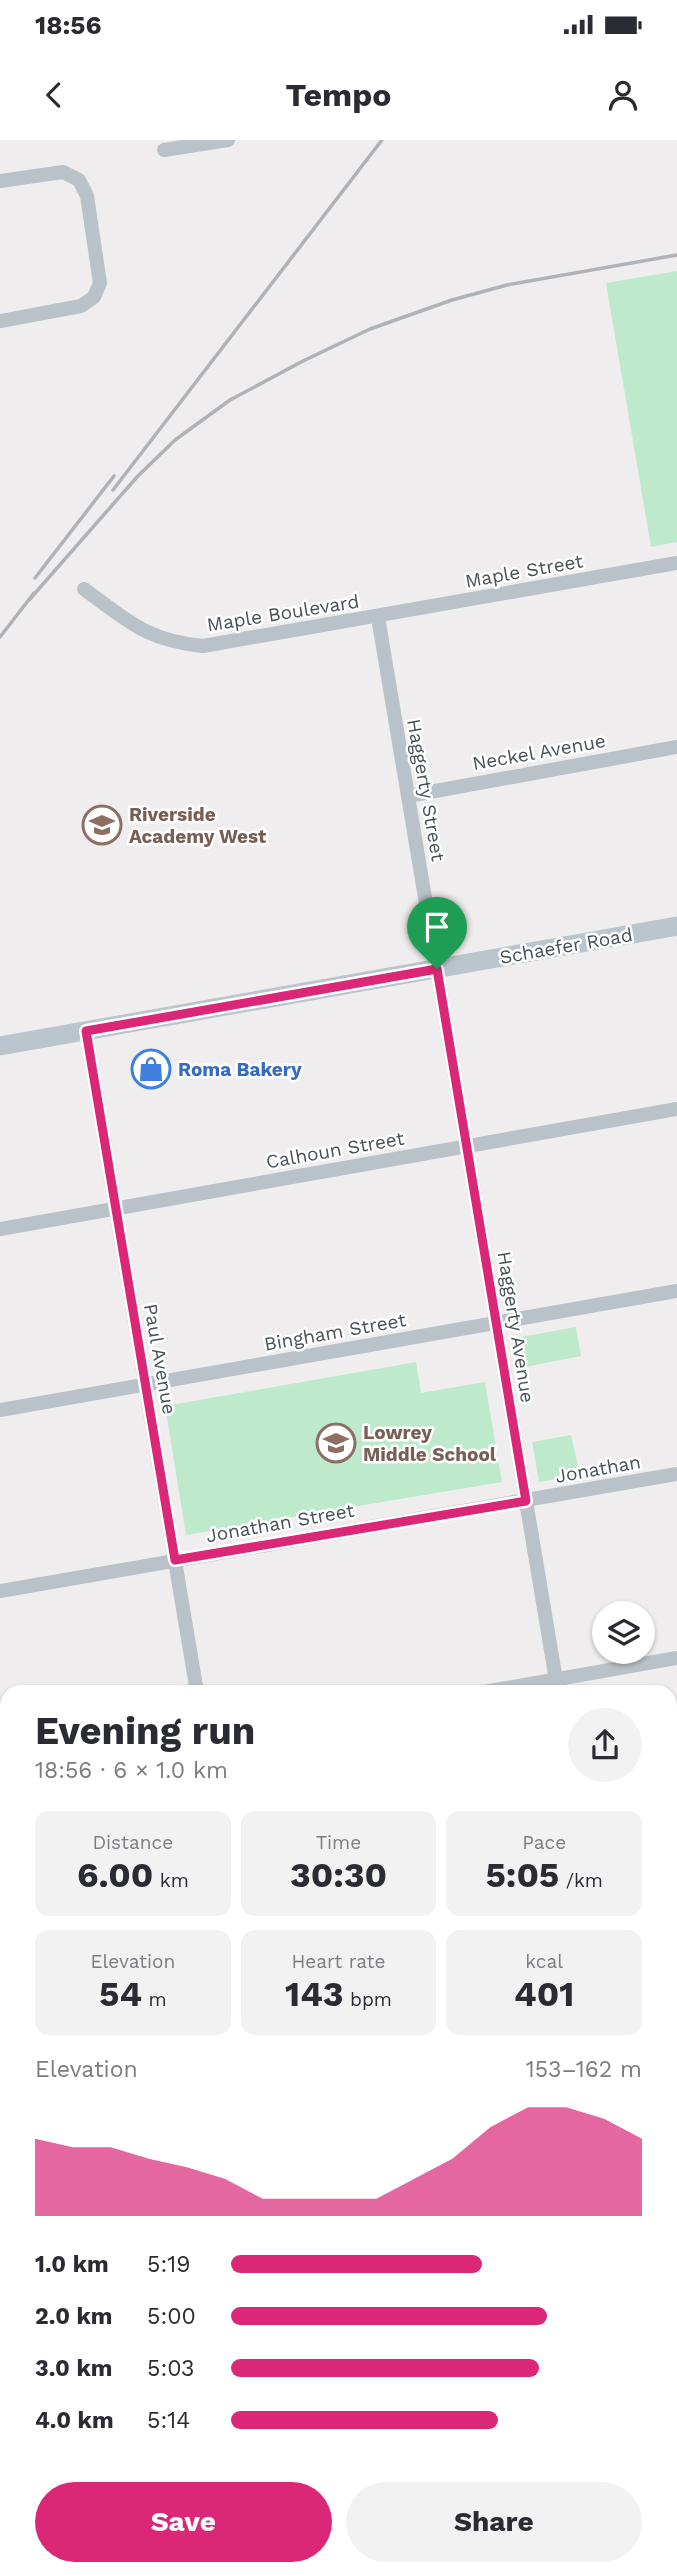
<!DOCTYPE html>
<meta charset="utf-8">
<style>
:root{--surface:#fff;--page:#f2f2f3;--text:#2b2b33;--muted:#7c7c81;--accent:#db2777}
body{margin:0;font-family:"Work Sans",sans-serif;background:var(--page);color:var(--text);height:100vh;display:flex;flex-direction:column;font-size:26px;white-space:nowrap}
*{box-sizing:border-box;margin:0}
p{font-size:23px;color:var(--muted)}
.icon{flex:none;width:38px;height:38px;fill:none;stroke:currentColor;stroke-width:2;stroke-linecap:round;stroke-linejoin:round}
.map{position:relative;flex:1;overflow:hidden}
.sheet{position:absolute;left:0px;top:1545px;width:677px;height:891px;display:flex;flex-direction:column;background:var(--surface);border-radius:21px 21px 0 0;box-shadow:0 2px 5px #0004}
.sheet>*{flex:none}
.controls{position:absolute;left:592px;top:1461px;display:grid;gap:14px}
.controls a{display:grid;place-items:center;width:63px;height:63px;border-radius:50%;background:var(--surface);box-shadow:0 2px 5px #0004;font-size:35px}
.pin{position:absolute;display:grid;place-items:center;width:60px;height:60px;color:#fff;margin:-72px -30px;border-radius:50% 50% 50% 0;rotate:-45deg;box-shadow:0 0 7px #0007}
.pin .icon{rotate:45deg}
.round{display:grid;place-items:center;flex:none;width:74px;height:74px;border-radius:37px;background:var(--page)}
.summary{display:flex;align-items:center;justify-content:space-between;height:119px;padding:0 35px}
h1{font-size:38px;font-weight:700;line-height:52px}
.figures{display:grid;grid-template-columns:repeat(3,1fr);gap:10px;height:119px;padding:7px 35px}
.figures div{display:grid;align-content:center;border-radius:14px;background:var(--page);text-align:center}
.figures b{font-size:35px;font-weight:700}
.figures small{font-size:19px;font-weight:400}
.figures p{font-size:19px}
.chart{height:196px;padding:14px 35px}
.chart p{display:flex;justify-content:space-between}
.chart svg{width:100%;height:126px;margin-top:7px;fill:var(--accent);opacity:.7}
.cta{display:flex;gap:14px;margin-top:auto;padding:14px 35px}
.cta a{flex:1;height:80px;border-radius:42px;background:var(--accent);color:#fff;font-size:28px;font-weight:700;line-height:80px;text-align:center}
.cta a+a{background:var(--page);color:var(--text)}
ul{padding:0 35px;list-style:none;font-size:23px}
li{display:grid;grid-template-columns:112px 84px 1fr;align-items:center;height:52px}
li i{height:18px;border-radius:9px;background:var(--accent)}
.status{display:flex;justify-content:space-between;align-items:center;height:49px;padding:0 35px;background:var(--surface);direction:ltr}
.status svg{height:19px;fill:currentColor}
header{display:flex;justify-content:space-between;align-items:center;height:91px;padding:0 35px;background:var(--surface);font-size:32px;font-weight:700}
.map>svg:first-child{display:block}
.green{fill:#beeacb}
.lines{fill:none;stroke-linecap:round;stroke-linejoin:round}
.minor{stroke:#b9c2c8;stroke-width:14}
.tertiary{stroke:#b9c2c8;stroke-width:18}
.secondary{stroke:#bac5cd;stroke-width:19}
.rail{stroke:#afb3b7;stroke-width:3.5}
.route-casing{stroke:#fff;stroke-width:14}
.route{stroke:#db2777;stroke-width:9}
.labels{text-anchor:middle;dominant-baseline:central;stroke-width:5;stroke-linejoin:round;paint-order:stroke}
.street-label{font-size:19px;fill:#475258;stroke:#fff}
.education-label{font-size:19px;font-weight:bold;fill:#785e54;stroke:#fff;text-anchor:start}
.shop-label{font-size:19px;font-weight:bold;fill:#366cbe;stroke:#fff;text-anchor:start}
</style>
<div class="status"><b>18:56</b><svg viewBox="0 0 49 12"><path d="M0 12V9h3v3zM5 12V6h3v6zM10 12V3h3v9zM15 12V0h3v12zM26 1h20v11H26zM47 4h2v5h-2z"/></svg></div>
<header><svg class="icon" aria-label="back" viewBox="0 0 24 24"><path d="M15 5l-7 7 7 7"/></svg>Tempo<svg class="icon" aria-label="person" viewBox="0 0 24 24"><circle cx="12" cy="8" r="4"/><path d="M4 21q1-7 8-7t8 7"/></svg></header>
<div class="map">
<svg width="677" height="2435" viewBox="0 0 677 2435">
<rect width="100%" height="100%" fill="#efeded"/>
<g class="green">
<polygon points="677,131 677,402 651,407 606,143"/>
<polygon points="576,1187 581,1216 520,1228 515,1198"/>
<polygon points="416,1222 421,1253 485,1242 502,1342 186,1395 165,1266"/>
<polygon points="571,1295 580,1335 539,1342 532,1302"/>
</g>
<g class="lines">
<g class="minor">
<polyline points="164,10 228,0"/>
<polyline points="0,41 63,32 79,40 87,56 100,143 94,157 81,166 0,181"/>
<path d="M 84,449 C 129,482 146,500 203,506 L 677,423"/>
<polyline points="378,477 558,1552"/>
<polyline points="408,656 677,607"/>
<polyline points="86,891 197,1552"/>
<polyline points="0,1089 677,969"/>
<polyline points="0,1270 677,1151"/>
<polyline points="0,1451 677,1334"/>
<polyline points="484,1552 677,1518"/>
<polyline points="0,1633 7,1632"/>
<polyline points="670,1686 677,1685"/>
<polyline points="0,1799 7,1798"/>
<polyline points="670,2076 677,2075"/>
<polyline points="670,2157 677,2197"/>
<polyline points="0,2191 7,2190"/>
</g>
<g class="tertiary">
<polyline points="670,1860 677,1859"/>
<polyline points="670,1901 677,1900"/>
<polyline points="0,1976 7,1974"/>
<polyline points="0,2013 7,2012"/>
<polyline points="670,2248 677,2247"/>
<polyline points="0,2365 7,2363"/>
</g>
<polyline class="secondary" points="0,906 677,786"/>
<g class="rail">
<polyline points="113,350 382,0"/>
<polyline points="35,438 114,336"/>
<polyline points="29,460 137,337 175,300 230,260 303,221 370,189 452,160 507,145 677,115"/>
<polyline points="0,497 34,453"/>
</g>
</g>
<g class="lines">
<defs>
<polygon id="route" points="437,829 526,1361 175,1420 86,891"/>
</defs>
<use href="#route" class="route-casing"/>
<use href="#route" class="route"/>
</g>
<defs>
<symbol id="school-ring" viewBox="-11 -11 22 22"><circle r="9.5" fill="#fff" stroke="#8d6e63" stroke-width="1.5"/><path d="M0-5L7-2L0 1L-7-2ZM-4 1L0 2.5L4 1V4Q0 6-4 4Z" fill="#8d6e63"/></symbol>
<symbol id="shop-ring" viewBox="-11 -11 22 22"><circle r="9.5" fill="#fff" stroke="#3f7fe0" stroke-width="1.5"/><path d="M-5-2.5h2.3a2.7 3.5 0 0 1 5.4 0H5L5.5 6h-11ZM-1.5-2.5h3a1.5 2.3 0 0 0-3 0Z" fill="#3f7fe0"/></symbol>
</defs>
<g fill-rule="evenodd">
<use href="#school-ring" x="80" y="663" width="44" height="44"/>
<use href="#shop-ring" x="129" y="907" width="44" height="44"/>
<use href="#school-ring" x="314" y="1281" width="44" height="44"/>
</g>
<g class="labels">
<g class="street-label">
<text transform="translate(524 431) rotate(-10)">Maple Street</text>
<text transform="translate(283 473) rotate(-9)">Maple Boulevard</text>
<text transform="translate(539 612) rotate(-10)">Neckel Avenue</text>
<text transform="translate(426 650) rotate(80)">Haggerty Street</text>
<text transform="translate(566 806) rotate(-10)">Schaefer Road</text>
<text transform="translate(335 1010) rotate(-10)">Calhoun Street</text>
<text transform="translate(516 1187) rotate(81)">Haggerty Avenue</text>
<text transform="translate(335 1192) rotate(-10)">Bingham Street</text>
<text transform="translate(160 1219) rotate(80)">Paul Avenue</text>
<text transform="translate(598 1329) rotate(-10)">Jonathan</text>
<text transform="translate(280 1383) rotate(-10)">Jonathan Street</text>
</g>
<g class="education-label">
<text x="129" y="674">Riverside<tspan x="129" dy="22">Academy West</tspan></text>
<text x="363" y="1292">Lowrey<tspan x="363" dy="22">Middle School</tspan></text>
</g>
<g class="shop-label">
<text x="178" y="929">Roma Bakery</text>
</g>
</g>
</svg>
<div class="controls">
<a><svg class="icon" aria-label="layers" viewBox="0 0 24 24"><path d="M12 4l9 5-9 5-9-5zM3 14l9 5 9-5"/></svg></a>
</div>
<div class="pin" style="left:437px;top:829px;background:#1e9e55"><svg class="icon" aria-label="arrive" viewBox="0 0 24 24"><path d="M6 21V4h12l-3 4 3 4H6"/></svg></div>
<section class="sheet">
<div class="summary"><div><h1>Evening run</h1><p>18:56 · 6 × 1.0 km</p></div><a class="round"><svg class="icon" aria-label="share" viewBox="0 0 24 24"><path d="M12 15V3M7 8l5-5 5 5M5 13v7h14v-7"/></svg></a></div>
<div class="figures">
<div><p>Distance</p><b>6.00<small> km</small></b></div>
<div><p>Time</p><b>30:30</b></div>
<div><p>Pace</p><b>5:05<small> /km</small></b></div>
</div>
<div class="figures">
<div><p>Elevation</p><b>54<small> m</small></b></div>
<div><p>Heart rate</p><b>143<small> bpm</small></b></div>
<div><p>kcal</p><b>401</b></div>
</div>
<div class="chart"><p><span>Elevation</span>153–162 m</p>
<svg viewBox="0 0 160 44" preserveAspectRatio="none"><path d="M0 44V17L10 20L20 20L30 24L40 27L50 31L60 38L70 38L80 38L90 38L100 31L110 24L120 13L130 6L140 6L150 10L160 17V44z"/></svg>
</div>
<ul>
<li><b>1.0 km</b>5:19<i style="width:61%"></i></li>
<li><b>2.0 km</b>5:00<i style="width:77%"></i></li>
<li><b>3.0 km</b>5:03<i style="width:75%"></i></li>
<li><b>4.0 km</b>5:14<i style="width:65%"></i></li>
</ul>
<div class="cta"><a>Save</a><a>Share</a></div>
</section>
</div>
